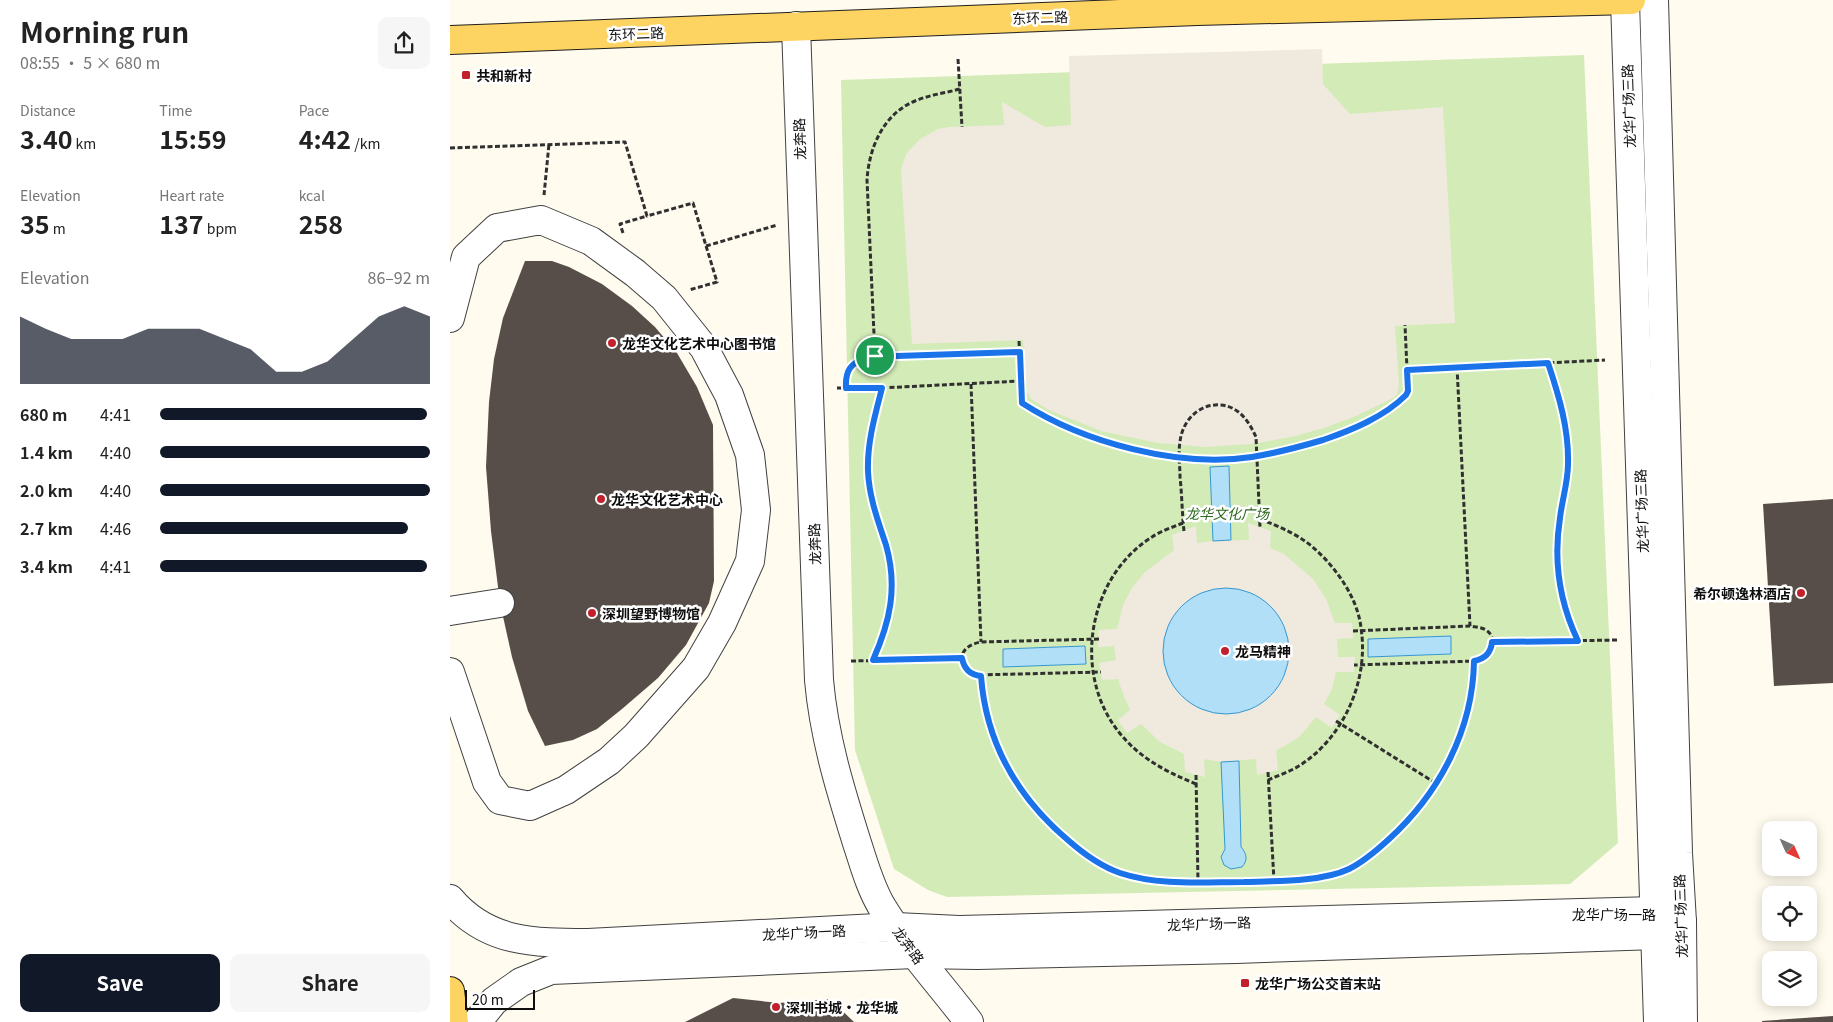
<!DOCTYPE html>
<meta charset="utf-8">
<style>
:root{--surface:#fff;--page:#f6f6f6;--text:#222;--muted:#767676;--accent:#111827}
body{margin:0;font-family:Georgia,"Noto Sans SC",serif;background:var(--page);color:var(--text);height:100vh;display:flex;flex-direction:column;font-size:19px;white-space:nowrap}
*{box-sizing:border-box;margin:0}
p{font-size:16px;color:var(--muted)}
.icon{flex:none;width:28px;height:28px;fill:none;stroke:currentColor;stroke-width:2;stroke-linecap:round;stroke-linejoin:round}
.map{position:relative;flex:1;overflow:hidden}
.panel{display:flex;flex-direction:column;background:var(--surface);width:450px}
.panel>*{flex:none}
.needle{width:32px;rotate:135deg}
.tools{position:absolute;left:1312px;top:821px;display:grid;gap:10px}
.tools a{display:grid;place-items:center;width:55px;height:55px;border-radius:10px;background:var(--surface);box-shadow:0 2px 12px #0003;font-size:25px}
.scale{position:absolute;left:15px;bottom:12px;width:70px;box-sizing:border-box;padding-left:5px;border:2px solid #0e0e0e;border-top:0;font-size:14px;line-height:18px;white-space:nowrap;color:#0e0e0e;-webkit-text-stroke:4px #fff;paint-order:stroke}
.pin{position:absolute;display:grid;place-items:center;width:42px;height:42px;color:#fff;margin:-21px;border:2px solid #fff;border-radius:50%;box-shadow:0 1px 5px #0007}
.round{display:grid;place-items:center;flex:none;width:52px;height:52px;border-radius:10px;background:var(--page)}
.head{display:flex;align-items:center;justify-content:space-between;height:85px;padding:0 20px}
h1{font-size:28px;font-weight:700;line-height:38px}
.stats{display:grid;grid-template-columns:repeat(3,1fr);gap:8px;height:85px;padding:5px 20px}
.stats div{display:grid;align-content:center}
.stats b{font-size:25px;font-weight:700}
.stats small{font-size:14px;font-weight:400}
.stats p{font-size:14px}
.chart{height:140px;padding:10px 20px}
.chart p{display:flex;justify-content:space-between}
.chart svg{width:100%;height:90px;margin-top:5px;fill:var(--accent);opacity:.7}
.action{display:flex;gap:10px;margin-top:auto;padding:10px 20px}
.action a{flex:1;height:58px;border-radius:10px;background:var(--accent);color:#fff;font-size:20px;font-weight:700;line-height:58px;text-align:center}
.action a+a{background:var(--page);color:var(--text)}
ul{padding:0 20px;list-style:none;font-size:16px}
li{display:grid;grid-template-columns:80px 60px 1fr;align-items:center;height:38px}
li i{height:12px;border-radius:6px;background:var(--accent)}
main{display:flex;flex:1;min-height:0}
.map>svg:first-child{display:block}
.green{fill:#d3ebb7}
.plaza{fill:#efeadd}
.water{fill:#b1dff8;stroke:#3697d1}
.building{fill:#574e4a}
.lines{fill:none;stroke-linecap:round;stroke-linejoin:round}
.minor-casing{stroke:#414141;stroke-width:30}
.major-casing{stroke:#1f1f1f;stroke-width:30}
.path{stroke:#303030;stroke-width:3;stroke-dasharray:5 2.5;stroke-linecap:butt}
.minor{stroke:#fff;stroke-width:28}
.major{stroke:#fdd361;stroke-width:28}
.route-casing{stroke:#fff;stroke-width:10}
.route{stroke:#1a73e8;stroke-width:6}
.poi-dot{fill:#c2212c;stroke:#fff;stroke-width:2}
.labels{text-anchor:middle;dominant-baseline:central;stroke-width:5;stroke-linejoin:round;paint-order:stroke}
.street-label{font-size:14px;fill:#0e0e0e;stroke:#fff}
.poi-label{font-size:14px;font-weight:bold;fill:#0e0e0e;stroke:#fff;text-anchor:start}
.park-label{font-size:14px;font-style:italic;fill:#2d681c;stroke:#fff}
</style>
<main>
<section class="panel">
<div class="head"><div><h1>Morning run</h1><p>08:55 · 5 × 680 m</p></div><a class="round"><svg class="icon" aria-label="share" viewBox="0 0 24 24"><path d="M12 15V3M7 8l5-5 5 5M5 13v7h14v-7"/></svg></a></div>
<div class="stats">
<div><p>Distance</p><b>3.40<small> km</small></b></div>
<div><p>Time</p><b>15:59</b></div>
<div><p>Pace</p><b>4:42<small> /km</small></b></div>
</div>
<div class="stats">
<div><p>Elevation</p><b>35<small> m</small></b></div>
<div><p>Heart rate</p><b>137<small> bpm</small></b></div>
<div><p>kcal</p><b>258</b></div>
</div>
<div class="chart"><p><span>Elevation</span>86–92 m</p>
<svg viewBox="0 0 160 44" preserveAspectRatio="none"><path d="M0 44V11L10 17L20 22L30 22L40 22L50 17L60 17L70 17L80 22L90 27L100 38L110 38L120 33L130 22L140 11L150 6L160 11V44z"/></svg>
</div>
<ul>
<li><b>680 m</b>4:41<i style="width:99%"></i></li>
<li><b>1.4 km</b>4:40<i style="width:100%"></i></li>
<li><b>2.0 km</b>4:40<i style="width:100%"></i></li>
<li><b>2.7 km</b>4:46<i style="width:92%"></i></li>
<li><b>3.4 km</b>4:41<i style="width:99%"></i></li>
</ul>
<div class="action"><a>Save</a><a>Share</a></div>
</section>
<div class="map">
<svg width="1383" height="1022" viewBox="0 0 1383 1022">
<rect width="100%" height="100%" fill="#fffbee"/>
<polygon class="green" points="1134,55 1168,843 1120,884 497,897 478,890 444,869 405,750 391,80"/>
<g class="plaza">
<polygon points="872,49 873,84 900,114 993,107 1005,323 945,326 949,384 947,394 943,398 906,416 874,428 841,437 802,444 755,447 708,443 651,431 599,410 581,399 577,392 573,340 462,344 451,170 456,154 470,139 488,129 499,127 554,125 552,102 595,127 621,125 619,56"/>
<polygon points="798,523 821,531 820,548 834,554 863,579 876,599 885,623 902,623 903,638 887,639 888,657 905,657 904,672 886,672 882,689 874,704 890,715 882,728 866,717 849,737 826,751 828,770 807,775 806,759 771,762 754,759 755,777 735,772 734,754 710,742 691,724 677,733 668,720 680,710 673,694 668,679 652,680 649,663 666,660 664,646 648,647 649,630 667,629 673,605 682,588 694,573 724,550 722,535 746,526 747,543 763,541 799,540"/>
</g>
<g class="water">
<polygon points="779,466 781,540 763,541 760,467"/>
<circle cx="776" cy="651" r="63"/>
<polygon points="1001,636 1001,654 918,657 918,639"/>
<polygon points="635,646 636,664 553,667 553,649"/>
<path d="M 789,761 L 791,847 C 797,854 798,860 792,867 L 781,869 L 774,865 L 771,857 L 775,849 L 771,762 Z"/>
</g>
<g class="building">
<polygon points="75,261 102,261 119,267 152,284 182,306 205,327 227,353 247,387 263,425 264,581 259,603 236,645 208,678 172,709 147,729 123,740 95,746 78,711 62,657 50,603 41,531 36,467 39,402 44,359 53,318"/>
<polygon points="1383,499 1383,683 1324,686 1313,504"/>
<polygon points="283,998 329,1003 380,999 404,1022 235,1022"/>
<polygon points="1383,1016 1383,1022 1312,1022 1312,1021"/>
</g>
<g class="lines">
<defs>
<g id="minor">
<polyline points="1175,0 1208,1022"/>
<polyline points="1204,0 1228,853 1232,922 1233,1022"/>
<path d="M 346,26 L 369,680 C 374,737 390,789 407,843 C 414,864 420,887 432,907 C 457,948 490,984 519,1022"/>
<polyline points="0,318 16,257 47,228 91,220 141,241 185,273 214,298 254,348 279,395 300,455 306,510 300,561 272,623 246,668 186,736 159,761 116,790 80,806 50,800 37,782 0,672"/>
<polyline points="0,611 50,603"/>
<path d="M 0,899 C 37,943 84,943 138,943 L 446,927 L 509,930 L 1205,911 L 1232,922"/>
<polyline points="27,1022 44,1001 71,982 101,970 464,954 528,955 786,949 1206,935 1232,922"/>
</g>
<g id="major">
<polyline points="0,40 747,11 1181,0"/>
<polyline points="0,991 4,1022"/>
</g>
</defs>
<use href="#minor" class="minor-casing"/>
<use href="#major" class="major-casing"/>
<g class="path">
<polyline points="508,59 512,127"/>
<polyline points="0,148 175,142 197,216 243,203 267,282 239,290"/>
<polyline points="94,195 99,144"/>
<polyline points="173,233 170,224 197,216"/>
<polyline points="256,246 327,225"/>
<path d="M 569,341 L 572,403 C 669,466 793,474 899,430 C 915,423 949,407 958,391 L 955,325"/>
<path d="M 425,356 L 417,180 C 419,148 433,114 465,101 C 479,95 495,93 510,89"/>
<path d="M 1098,363 C 1109,396 1119,429 1118,464 C 1118,482 1112,500 1110,518 C 1103,561 1109,601 1128,641"/>
<polyline points="1007,367 1020,626"/>
<polyline points="957,370 1155,360"/>
<polyline points="521,384 531,642"/>
<polyline points="387,388 432,388 571,381"/>
<path d="M 396,388 C 395,370 401,363 417,357 L 570,352"/>
<path d="M 810,519 C 830,527 850,535 866,550 C 887,569 908,599 911,628 C 919,679 895,735 852,764 C 842,771 829,775 818,780"/>
<path d="M 733,523 C 723,527 711,531 702,537 C 638,577 622,672 668,731 C 688,757 716,772 746,784"/>
<path d="M 734,531 C 732,513 732,495 730,477 C 730,465 728,453 730,442 C 732,421 749,403 771,405 C 790,407 799,422 806,437 L 810,527"/>
<path d="M 903,631 L 1020,626 C 1025,627 1031,627 1036,630 C 1051,640 1037,659 1024,661 L 904,665"/>
<path d="M 649,639 L 531,642 C 508,646 505,665 526,675 L 651,672"/>
<polyline points="1042,642 1169,640"/>
<path d="M 423,660 C 440,623 448,586 436,545 C 428,521 419,497 418,471 C 417,443 425,415 432,388"/>
<polyline points="401,661 512,659"/>
<path d="M 531,676 C 536,743 568,798 619,841 C 635,855 650,866 670,873 C 709,886 753,882 794,882 C 824,881 872,882 899,869 C 915,861 928,849 941,837 C 990,792 1022,729 1024,661"/>
<polyline points="886,721 987,784"/>
<polyline points="818,772 824,881"/>
<polyline points="746,775 748,882"/>
</g>
<use href="#minor" class="minor"/>
<use href="#major" class="major"/>
</g>
<g class="lines">
<defs>
<path id="route" d="M 570,352 L 572,403 C 634,443 729,468 802,457 C 826,453 849,447 873,440 C 902,430 934,417 956,395 L 958,391 L 957,370 L 1098,363 C 1109,396 1119,429 1118,464 C 1118,482 1112,500 1110,518 C 1103,562 1109,601 1128,641 L 1042,642 C 1041,652 1035,659 1024,661 C 1023,730 989,794 938,840 C 926,851 913,862 899,869 C 872,882 824,881 794,882 C 753,882 709,886 670,873 C 650,866 635,855 619,841 C 568,798 536,743 531,676 C 520,675 514,669 512,658 L 423,660 C 440,622 448,587 436,545 C 428,521 419,497 418,471 C 417,443 425,415 432,388 L 396,388 C 395,370 401,363 417,357 Z"/>
</defs>
<use href="#route" class="route-casing"/>
<use href="#route" class="route"/>
</g>
<g class="poi-dot">
<rect x="11" y="70" width="10" height="10" rx="2.5"/>
<circle cx="162" cy="343" r="5"/>
<circle cx="151" cy="499" r="5"/>
<circle cx="1351" cy="593" r="5"/>
<circle cx="142" cy="613" r="5"/>
<circle cx="775" cy="651" r="5"/>
<rect x="790" y="978" width="10" height="10" rx="2.5"/>
<circle cx="326" cy="1007" r="5"/>
</g>
<g class="labels">
<g class="street-label">
<text transform="translate(590 17) rotate(-2)">东环二路</text>
<text transform="translate(186 33) rotate(-2)">东环二路</text>
<text transform="translate(1178 106) rotate(-92)">龙华广场三路</text>
<text transform="translate(349 139) rotate(-92)">龙奔路</text>
<text transform="translate(1191 511) rotate(-92)">龙华广场三路</text>
<text transform="translate(364 544) rotate(-92)">龙奔路</text>
<text x="1164" y="914">龙华广场一路</text>
<text transform="translate(1230 916) rotate(-92)">龙华广场三路</text>
<text transform="translate(759 923) rotate(-2)">龙华广场一路</text>
<text transform="translate(354 932) rotate(-3)">龙华广场一路</text>
<text transform="translate(459 945) rotate(54)">龙奔路</text>
</g>
<g class="poi-label">
<text x="26" y="75">共和新村</text>
<text x="172" y="343">龙华文化艺术中心图书馆</text>
<text x="161" y="499">龙华文化艺术中心</text>
<text x="1341" y="593" text-anchor="end">希尔顿逸林酒店</text>
<text x="152" y="613">深圳望野博物馆</text>
<text x="785" y="651">龙马精神</text>
<text x="805" y="983">龙华广场公交首末站</text>
<text x="336" y="1007">深圳书城·龙华城</text>
</g>
<g class="park-label">
<text x="777" y="513">龙华文化广场</text>
</g>
</g>
</svg>
<div class="tools">
<a><svg class="needle" viewBox="-14 -14 28 28"><path d="M0-13l5 13h-10z" fill="#e53935"/><path d="M0 13l5-13h-10z" fill="#767676"/></svg></a>
<a><svg class="icon" aria-label="locate" viewBox="0 0 24 24"><circle cx="12" cy="12" r="6"/><path d="M12 2v4M12 18v4M2 12h4M18 12h4"/></svg></a>
<a><svg class="icon" aria-label="layers" viewBox="0 0 24 24"><path d="M12 4l9 5-9 5-9-5zM3 14l9 5 9-5"/></svg></a>
</div>
<div class="scale">20 m</div>
<div class="pin" style="left:425px;top:356px;background:#1e9e55"><svg class="icon" aria-label="arrive" viewBox="0 0 24 24"><path d="M6 21V4h12l-3 4 3 4H6"/></svg></div>
</div>
</main>
